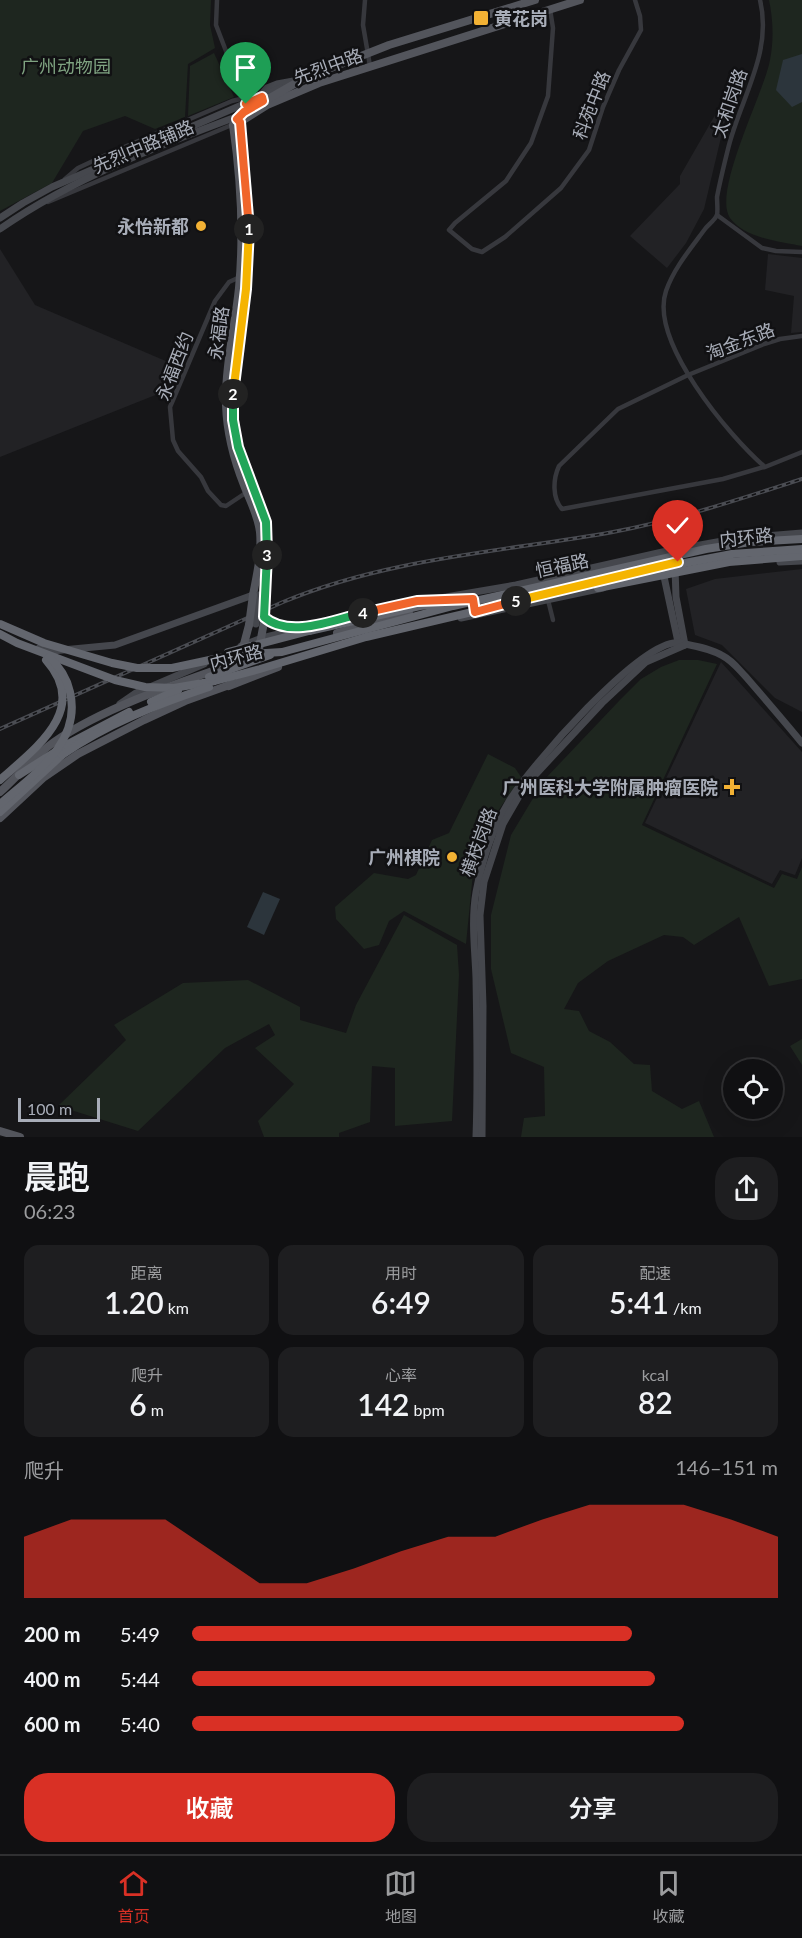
<!DOCTYPE html>
<html lang="zh">
<meta charset="utf-8">
<style>
:root{--surface:#101012;--page:#1e1e20;--text:#f1f3f6;--muted:#9c9d9f;--line:#303032;--accent:#d93025}
body{margin:0;font-family:Lato,"Noto Sans SC",sans-serif;background:var(--page);color:var(--text);height:100vh;display:flex;flex-direction:column;font-size:22px;white-space:nowrap}
*{box-sizing:border-box;margin:0}
p{font-size:20px;color:var(--muted)}
.icon{flex:none;width:33px;height:33px;fill:none;stroke:currentColor;stroke-width:2;stroke-linecap:round;stroke-linejoin:round}
.map{position:relative;height:1137px;overflow:hidden}
.details{display:flex;flex-direction:column;background:var(--surface);flex:1}
.details>*{flex:none}
.fabs{position:absolute;left:723px;top:1059px;display:grid;gap:12px}
.fabs a{display:grid;place-items:center;width:60px;height:60px;border-radius:50%;background:var(--surface);box-shadow:0 6px 24px #0002,0 0 0 2px var(--line);font-size:30px}
.scale{position:absolute;left:18px;bottom:15px;width:82px;box-sizing:border-box;padding-left:6px;border:3px solid #a8adb8;border-top:0;font-size:16px;line-height:21px;white-space:nowrap;color:#a8adb8;-webkit-text-stroke:4px #111113;paint-order:stroke}
.pin{position:absolute;display:grid;place-items:center;width:51px;height:51px;color:#fff;margin:-62px -26px;border-radius:50% 50% 50% 0;rotate:-45deg;box-shadow:0 0 6px #0007}
.pin .icon{rotate:45deg}
.km{position:absolute;width:30px;height:30px;margin:-15px;border-radius:50%;background:#222;color:#fff;font-size:16px;line-height:30px;text-align:center}
.round{display:grid;place-items:center;flex:none;width:63px;height:63px;border-radius:24px;background:var(--page)}
.overview{display:flex;align-items:center;justify-content:space-between;height:102px;padding:0 24px}
h1{font-size:33px;font-weight:600;line-height:45px}
.stats{display:grid;grid-template-columns:repeat(3,1fr);gap:9px;height:102px;padding:6px 24px}
.stats div{display:grid;align-content:center;border-radius:15px;background:var(--page);text-align:center}
.stats b{font-size:30px;font-weight:600}
.stats small{font-size:16px;font-weight:400}
.stats p{font-size:16px}
.chart{height:168px;padding:12px 24px}
.chart p{display:flex;justify-content:space-between}
.chart svg{width:100%;height:108px;margin-top:6px;fill:var(--accent);opacity:.7}
.action{display:flex;gap:12px;margin-top:auto;padding:12px 24px}
.action a{flex:1;height:69px;border-radius:24px;background:var(--accent);color:#fff;font-size:24px;font-weight:600;line-height:69px;text-align:center}
.action a+a{background:var(--page);color:var(--text)}
ul{padding:0 24px;list-style:none;font-size:20px}
li{display:grid;grid-template-columns:96px 72px 1fr;align-items:center;height:45px}
li i{height:15px;border-radius:8px;background:var(--accent)}
.tab-bar{display:flex;justify-content:space-around;align-items:center;height:84px;border-top:2px solid var(--line);background:var(--surface);font-size:16px;color:var(--muted)}
.tab-bar a{display:grid;justify-items:center;gap:3px}
.tab-bar .active{color:var(--accent)}
.map>svg:first-child{display:block}
.built{fill:#222225}
.green{fill:#1e261f}
.water{fill:#2c353c}
.lines{fill:none;stroke-linecap:round;stroke-linejoin:round}
.street{stroke:#37383d;stroke-width:4.5}
.secondary{stroke:#45474d;stroke-width:7}
.primary{stroke:#53555c;stroke-width:8}
.highway{stroke:#63666e;stroke-width:8}
.rail-casing{stroke:#4a4c52;stroke-width:4}
.rail{stroke:#111113;stroke-width:1.5;stroke-dasharray:4.5;stroke-linecap:butt}
.secondary-bridge{stroke:#45474d;stroke-width:7}
.primary-bridge{stroke:#53555c;stroke-width:8}
.highway-bridge{stroke:#63666e;stroke-width:8}
.split-1-casing{stroke:#fff;stroke-width:12}
.split-2-casing{stroke:#fff;stroke-width:12}
.split-3-casing{stroke:#fff;stroke-width:12}
.split-4-casing{stroke:#fff;stroke-width:12}
.split-5-casing{stroke:#fff;stroke-width:12}
.split-6-casing{stroke:#fff;stroke-width:12}
.split-1{stroke:#f0652b;stroke-width:8}
.split-2{stroke:#f5b400;stroke-width:8}
.split-3{stroke:#22a559;stroke-width:8}
.split-4{stroke:#22a559;stroke-width:8}
.split-5{stroke:#f0652b;stroke-width:8}
.split-6{stroke:#f5b400;stroke-width:8}
.poi-dot{fill:#f2b134;stroke:#111113;stroke-width:2}
.labels{text-anchor:middle;dominant-baseline:central;stroke-width:5;stroke-linejoin:round;paint-order:stroke}
.poi-label{font-size:18px;font-weight:bold;fill:#a8adb8;stroke:#111113;text-anchor:end}
.park-label{font-size:18px;fill:#7fa381;stroke:#111113}
.street-label{font-size:18px;fill:#a8adb8;stroke:#111113}
</style>
<div class="map">
<svg width="802" height="1137" viewBox="0 0 802 1137">
<rect width="100%" height="100%" fill="#161618"/>
<g class="built">
<polygon points="718,110 727,112 704,209 686,243 667,268 630,236 680,184 680,176"/>
<polygon points="0,249 35,305 182,368 173,388 0,457"/>
<polygon points="768,254 802,258 802,332 791,333 794,296 765,290"/>
<polygon points="802,569 802,712 775,698 722,645 695,635 686,589 715,579"/>
<polygon points="721,662 802,752 802,858 795,875 780,870 772,884 645,823"/>
</g>
<g class="green">
<polygon points="0,0 211,0 210,25 215,48 188,64 185,117 155,129 125,116 83,131 52,183 0,211"/>
<path d="M 769,0 L 802,0 L 802,246 C 781,242 744,238 730,218 C 712,192 764,93 770,60 C 774,40 773,19 769,0 Z"/>
<polygon points="214,53 234,97 188,116 190,66"/>
<polygon points="679,660 698,660 717,664 642,825 774,888 782,874 797,879 802,867 802,979 769,986 739,917 694,945 683,937 664,935 608,961 578,983 564,1009 579,1011 589,1031 610,1042 634,1064 650,1065 652,1091 682,1109 699,1101 714,1137 521,1137 524,1118 545,1116 544,1067 511,1053 491,969 491,915 511,835 544,780 619,701 641,679 661,667"/>
<polygon points="488,754 515,768 521,777 498,811 473,873 466,944 404,911 389,921 379,945 364,949 336,919 335,907 374,873 408,879 416,875 432,840 449,833"/>
<polygon points="404,915 457,945 459,975 452,1121 395,1126 395,1068 372,1066 370,1122 339,1133 339,1137 264,1137 258,1121 294,1084 255,1048 275,1035 269,1024 225,1048 138,1131 58,1106 126,1040 114,1025 183,983 248,980 300,1007 300,1020 346,1033 356,1005"/>
<polygon points="802,1039 802,1065 790,1046"/>
</g>
<g class="water">
<polygon points="802,54 802,102 792,107 776,90 783,60"/>
<polygon points="263,892 280,899 264,935 247,927"/>
</g>
<g class="lines">
<g class="street">
<polyline points="217,0 216,25 244,98"/>
<polyline points="365,0 363,25 370,66"/>
<path d="M 760,0 C 773,53 740,99 728,149 C 724,165 720,181 717,197 C 717,202 718,211 717,215 C 715,220 708,225 705,229 C 691,248 674,268 666,291 C 649,341 729,436 765,467 L 802,452"/>
<polyline points="550,9 553,28 548,96 531,143 506,181 455,223 449,230 472,249 482,252 505,237 561,188 589,150 603,107 619,70 641,30 640,16 635,0"/>
<polyline points="65,179 78,168 108,154 232,101 262,94"/>
<polyline points="48,202 234,124"/>
<polyline points="717,215 762,248 776,251 802,252"/>
<polyline points="240,277 229,282 215,301 170,407 173,440 178,451 201,477 208,491 221,505 226,506 247,492"/>
<path d="M 764,467 L 723,479 L 562,509 C 552,498 553,479 559,466 L 618,409 L 688,375 L 764,344 L 780,339 L 802,336"/>
<polyline points="548,600 553,620"/>
</g>
<g class="secondary">
<polyline points="265,104 262,94 267,88 277,84 299,80"/>
<polyline points="0,218 23,203 52,187 281,88"/>
<path d="M 0,229 C 73,178 160,145 244,114"/>
<polyline points="780,562 802,561"/>
<polyline points="675,568 676,597 685,645"/>
<polyline points="663,572 678,642"/>
<polyline points="265,617 279,626 291,628"/>
<polyline points="461,618 603,588"/>
<polyline points="241,646 262,638 393,606 516,585 667,551 739,538 802,533"/>
<polyline points="39,648 52,651 115,645 253,595"/>
<polyline points="120,704 136,693 204,664"/>
<path d="M 476,1137 C 478,1084 477,1031 476,978 C 475,950 471,921 476,892 C 482,861 492,830 508,803 C 526,771 644,635 680,643 C 694,646 710,648 723,656 C 733,661 739,670 746,677 C 765,699 784,721 802,743"/>
<polyline points="482,1137 483,1006 480,915 484,882 503,824 518,798 536,774 602,703 646,662 685,645"/>
</g>
<g class="primary">
<polyline points="266,594 267,543 266,522 239,454 232,412 234,374 246,289 249,240 247,184 240,122 267,105 319,83 580,0"/>
<path d="M 253,595 C 257,574 262,554 260,532 C 258,515 250,501 244,485 C 234,460 227,433 226,405 C 225,366 235,327 239,288 C 244,234 241,179 233,125 L 244,113 L 303,79 L 389,45 L 535,0"/>
<polyline points="417,601 435,601"/>
<polyline points="337,633 409,613"/>
<polyline points="259,649 265,617"/>
<polyline points="240,652 244,644 249,625"/>
<polyline points="229,686 278,667"/>
<path d="M 0,792 C 18,776 34,756 54,742 C 106,706 184,681 244,660"/>
<polyline points="0,818 43,778 78,754 144,720 185,701 232,684"/>
<polyline points="0,1131 20,1137"/>
</g>
<g class="highway">
<polyline points="309,631 420,606 464,601"/>
<polyline points="19,775 66,745 129,712"/>
<polyline points="0,812 62,755"/>
</g>
<defs>
<path id="rail" d="M 0,729 L 283,602 C 388,558 502,552 613,532 C 677,520 740,499 802,479"/>
</defs>
<use href="#rail" class="rail-casing"/>
<use href="#rail" class="rail"/>
<polyline class="secondary-bridge" points="256,624 259,595"/>
<g class="primary-bridge">
<polyline points="265,617 266,594"/>
<polyline points="249,625 253,595"/>
</g>
<g class="highway-bridge">
<polyline points="598,588 729,562 802,556"/>
<polyline points="0,624 44,643 112,663 137,668 172,668 233,655 282,652 453,606 706,549 750,542 802,539"/>
<polyline points="0,634 17,643 115,680 145,687 174,688 215,681 260,669 366,637 664,567 732,554 802,549"/>
<polyline points="228,652 309,631"/>
<polyline points="209,677 270,655"/>
<polyline points="151,702 178,690"/>
<path d="M 62,755 C 106,724 158,704 209,687"/>
<path d="M 0,780 C 34,749 91,710 46,660"/>
<path d="M 0,804 C 33,775 82,743 70,692 C 67,678 60,667 49,657"/>
</g>
</g>
<g class="lines">
<defs>
<polyline id="split-1" points="246,104 262,97 263,101 244,112 237,119 240,122 249,229"/>
<polyline id="split-2" points="233,394 246,289 249,229"/>
<polyline id="split-3" points="233,394 233,420 238,447 266,522 267,555"/>
<path id="split-4" d="M 267,555 L 264,617 C 289,639 334,620 363,613"/>
<polyline id="split-5" points="363,613 417,601 473,599 475,612 516,601"/>
<polyline id="split-6" points="516,601 678,562"/>
</defs>
<use href="#split-1" class="split-1-casing"/>
<use href="#split-2" class="split-2-casing"/>
<use href="#split-3" class="split-3-casing"/>
<use href="#split-4" class="split-4-casing"/>
<use href="#split-5" class="split-5-casing"/>
<use href="#split-6" class="split-6-casing"/>
<use href="#split-1" class="split-1"/>
<use href="#split-2" class="split-2"/>
<use href="#split-3" class="split-3"/>
<use href="#split-4" class="split-4"/>
<use href="#split-5" class="split-5"/>
<use href="#split-6" class="split-6"/>
</g>
<g class="poi-dot">
<rect x="473" y="10" width="16" height="16" rx="3"/>
<circle cx="201" cy="226" r="6"/>
<path d="M729 778h6v6h6v6h-6v6h-6v-6h-6v-6h6z"/>
<circle cx="452" cy="857" r="6"/>
</g>
<g class="labels">
<g class="poi-label">
<text x="494" y="18" text-anchor="start">黄花岗</text>
<text x="189" y="226">永怡新都</text>
<text x="718" y="787">广州医科大学附属肿瘤医院</text>
<text x="440" y="857">广州棋院</text>
</g>
<g class="park-label">
<text x="66" y="66">广州动物园</text>
</g>
<g class="street-label">
<text transform="translate(328 66) rotate(-20)">先烈中路</text>
<text transform="translate(729 103) rotate(-71)">太和岗路</text>
<text transform="translate(591 105) rotate(-69)">科苑中路</text>
<text transform="translate(143 146) rotate(-23)">先烈中路辅路</text>
<text transform="translate(218 333) rotate(-82)">永福路</text>
<text transform="translate(740 341) rotate(-21)">淘金东路</text>
<text transform="translate(174 366) rotate(-69)">永福西约</text>
<text transform="translate(746 537) rotate(-6)">内环路</text>
<text transform="translate(562 565) rotate(-12)">恒福路</text>
<text transform="translate(236 657) rotate(-15)">内环路</text>
<text transform="translate(478 842) rotate(-70)">横枝岗路</text>
</g>
</g>
</svg>
<div class="fabs">
<a><svg class="icon" aria-label="locate" viewBox="0 0 24 24"><circle cx="12" cy="12" r="6"/><path d="M12 2v4M12 18v4M2 12h4M18 12h4"/></svg></a>
</div>
<div class="scale">100 m</div>
<div class="pin" style="left:246px;top:104px;background:#1e9e55"><svg class="icon" aria-label="arrive" viewBox="0 0 24 24"><path d="M6 21V4h12l-3 4 3 4H6"/></svg></div>
<div class="pin" style="left:678px;top:562px;background:#d93025"><svg class="icon" aria-label="check" viewBox="0 0 24 24"><path d="M5 12l5 5 9-10"/></svg></div>
<b class="km" style="left:249px;top:229px">1</b>
<b class="km" style="left:233px;top:394px">2</b>
<b class="km" style="left:267px;top:555px">3</b>
<b class="km" style="left:363px;top:613px">4</b>
<b class="km" style="left:516px;top:601px">5</b>
</div>
<section class="details">
<div class="overview"><div><h1>晨跑</h1><p>06:23</p></div><a class="round"><svg class="icon" aria-label="share" viewBox="0 0 24 24"><path d="M12 15V3M7 8l5-5 5 5M5 13v7h14v-7"/></svg></a></div>
<div class="stats">
<div><p>距离</p><b>1.20<small> km</small></b></div>
<div><p>用时</p><b>6:49</b></div>
<div><p>配速</p><b>5:41<small> /km</small></b></div>
</div>
<div class="stats">
<div><p>爬升</p><b>6<small> m</small></b></div>
<div><p>心率</p><b>142<small> bpm</small></b></div>
<div><p>kcal</p><b>82</b></div>
</div>
<div class="chart"><p><span>爬升</span>146–151 m</p>
<svg viewBox="0 0 160 44" preserveAspectRatio="none"><path d="M0 44V19L10 12L20 12L30 12L40 25L50 38L60 38L70 32L80 25L90 19L100 19L110 12L120 6L130 6L140 6L150 12L160 19V44z"/></svg>
</div>
<ul>
<li><b>200 m</b>5:49<i style="width:75%"></i></li>
<li><b>400 m</b>5:44<i style="width:79%"></i></li>
<li><b>600 m</b>5:40<i style="width:84%"></i></li>
</ul>
<div class="action"><a>收藏</a><a>分享</a></div>
</section>
<nav class="tab-bar">
<a class="active"><svg class="icon" aria-label="home" viewBox="0 0 24 24"><path d="M3 11l9-7 9 7M6 9v11h12V9"/></svg>首页</a>
<a><svg class="icon" aria-label="map" viewBox="0 0 24 24"><path d="M3 6l6-2 6 2 6-2v14l-6 2-6-2-6 2zM9 4v14M15 6v14"/></svg>地图</a>
<a><svg class="icon" aria-label="saved" viewBox="0 0 24 24"><path d="M7 4h10v16l-5-4-5 4z"/></svg>收藏</a>
</nav>
